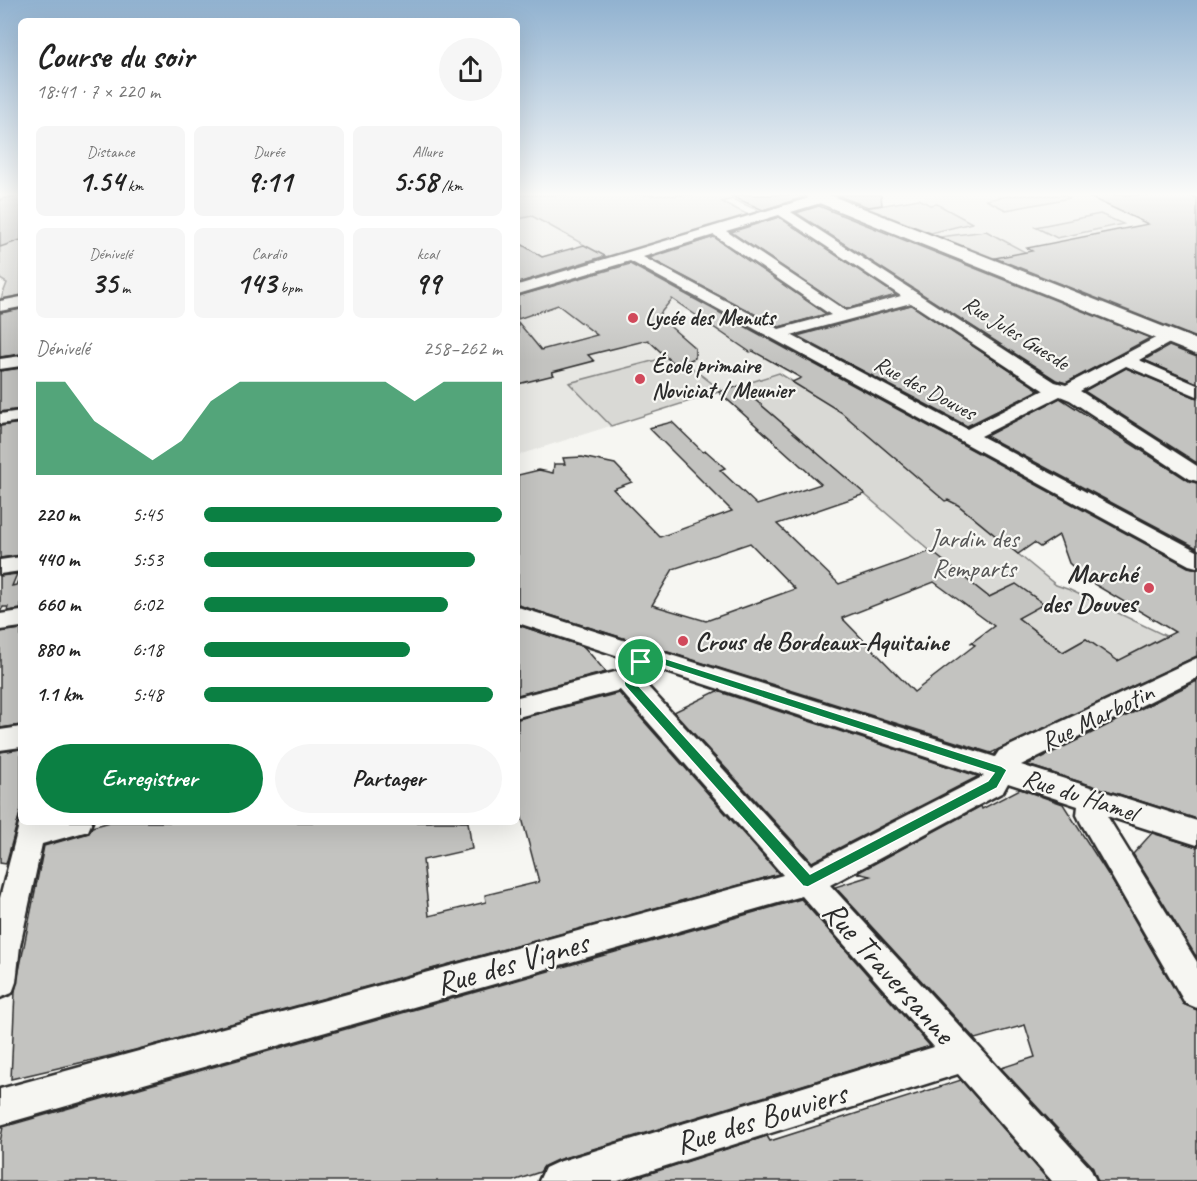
<!DOCTYPE html>
<html lang="fr">
<meta charset="utf-8">
<style>
:root{--surface:#fff;--page:#f6f6f6;--text:#222;--muted:#767676;--accent:#0b8043}
body{margin:0;font-family:Caveat,sans-serif;background:var(--page);color:var(--text);height:100vh;display:flex;flex-direction:column;font-size:22px;white-space:nowrap}
*{box-sizing:border-box;margin:0}
p{font-size:20px;color:var(--muted)}
.icon{flex:none;width:33px;height:33px;fill:none;stroke:currentColor;stroke-width:2;stroke-linecap:round;stroke-linejoin:round}
.map{position:relative;flex:1;overflow:hidden}
.details{position:absolute;left:18px;top:18px;width:502px;height:807px;display:flex;flex-direction:column;background:var(--surface);border-radius:9px;box-shadow:0 6px 24px #0002}
.details>*{flex:none}
.pin{position:absolute;display:grid;place-items:center;width:51px;height:51px;color:#fff;margin:-26px;border:3px solid #fff;border-radius:50%;box-shadow:0 2px 6px #0007}
.round{display:grid;place-items:center;flex:none;width:63px;height:63px;border-radius:32px;background:var(--page)}
.summary{display:flex;align-items:center;justify-content:space-between;height:102px;padding:0 18px}
h1{font-size:33px;font-weight:600;line-height:45px}
.stats{display:grid;grid-template-columns:repeat(3,1fr);gap:9px;height:102px;padding:6px 18px}
.stats div{display:grid;align-content:center;border-radius:9px;background:var(--page);text-align:center}
.stats b{font-size:30px;font-weight:600}
.stats small{font-size:16px;font-weight:400}
.stats p{font-size:16px}
.chart{height:168px;padding:12px 18px}
.chart p{display:flex;justify-content:space-between}
.chart svg{width:100%;height:108px;margin-top:6px;fill:var(--accent);opacity:.7}
.action{display:flex;gap:12px;margin-top:auto;padding:12px 18px}
.action a{flex:1;height:69px;border-radius:36px;background:var(--accent);color:#fff;font-size:24px;font-weight:600;line-height:69px;text-align:center}
.action a+a{background:var(--page);color:var(--text)}
ul{padding:0 18px;list-style:none;font-size:20px}
li{display:grid;grid-template-columns:96px 72px 1fr;align-items:center;height:45px}
li i{height:15px;border-radius:8px;background:var(--accent)}
.map>svg:first-child{display:block}
.built{fill:#e7e7e3}
.green{fill:#d9d9d5;stroke:#828280;stroke-width:1.5}
.building{fill:#c3c3c0;stroke:#2b2b2b;stroke-width:1.5;fill-rule:evenodd}
.lines{fill:none;stroke-linecap:round;stroke-linejoin:round}
.street-casing{stroke:#2b2b2b;stroke-width:5}
.secondary-casing{stroke:#2b2b2b;stroke-width:4}
.street{fill:#f6f6f2;fill-rule:evenodd}
.secondary{fill:#f6f6f2;fill-rule:evenodd}
.route{fill:#0b8043;stroke:#fff;stroke-width:1.5;fill-rule:evenodd}
.poi-dot{fill:#d1495b;stroke:#f6f6f2;stroke-width:2}
.labels{text-anchor:middle;dominant-baseline:central;stroke-width:4.5;stroke-linejoin:round;paint-order:stroke}
.far-poi-label{font-size:22px;font-weight:bold;fill:#2b2b2b;stroke:#f6f6f2;text-anchor:start}
.far-street-label{font-size:22px;fill:#2b2b2b;stroke:#f6f6f2}
.park-label{font-size:26px;fill:#565656;stroke:#f6f6f2}
.poi-label{font-size:26px;font-weight:bold;fill:#2b2b2b;stroke:#f6f6f2;text-anchor:end}
.street-label{font-size:26px;fill:#2b2b2b;stroke:#f6f6f2}
.near-street-label{font-size:32px;fill:#2b2b2b;stroke:#f6f6f2}
</style>
<div class="map">
<svg width="1197" height="1181" viewBox="0 0 1197 1181">
<rect width="100%" height="100%" fill="#f6f6f2"/>
<filter id="ink" filterUnits="userSpaceOnUse"><feTurbulence type="fractalNoise" baseFrequency=".0167" numOctaves="2"/><feDisplacementMap in="SourceGraphic" scale="12" xChannelSelector="R" yChannelSelector="G"/><feConvolveMatrix kernelMatrix="1 2 1 2 8 2 1 2 1" color-interpolation-filters="sRGB"/></filter>
<g filter="url(#ink)">
<g class="built">
<polygon points="939,195 1197,195 1197,316 1054,257 1012,265 867,208"/>
<polygon points="532,215 601,254 518,280 518,219"/>
<polygon points="629,268 699,307 683,313 704,328 724,320 804,365 518,455 518,297 610,269"/>
</g>
<g class="green">
<polygon points="518,195 796,195 806,199 762,212 732,199 722,202 751,216 610,259 532,216 518,219"/>
<polygon points="1014,195 1063,195 1070,198 1006,210 986,200"/>
<polygon points="919,199 930,205 937,204 972,223 931,233 867,208"/>
<polygon points="1100,214 1123,224 1057,238 1035,227"/>
<polygon points="986,231 1025,252 1018,254 1032,261 1012,265 940,237"/>
<polygon points="21,237 21,297 0,301 7,283 0,279 0,247"/>
<polygon points="675,355 722,391 611,426 569,383"/>
<polygon points="779,373 841,412 937,494 958,505 1056,585 1070,590 1166,636 1118,661 1086,639 1063,652 1018,618 1043,603 1016,584 989,597 957,574 739,386"/>
</g>
<g class="building">
<polygon points="21,195 21,240 0,247 0,199"/>
<polygon points="729,195 804,195 805,197 763,210"/>
<polygon points="836,195 881,195 882,205 868,207"/>
<polygon points="1085,195 1189,195 1197,198 1197,338 995,258 1032,251 1027,248 1148,224"/>
<polygon points="819,206 1150,338 1066,383 1056,380 796,213"/>
<polygon points="779,217 896,295 846,309 731,232"/>
<polygon points="714,237 826,314 779,327 649,258"/>
<polygon points="518,242 542,257 584,245 605,256 518,283"/>
<path d="M 630,264 L 1188,567 L 1197,569 L 1197,656 L 991,753 L 518,605 L 518,475 L 539,470 L 553,473 L 554,464 L 565,464 L 563,458 L 582,457 L 615,464 L 632,482 L 613,489 L 660,537 L 732,511 L 649,428 L 672,422 L 703,452 L 706,451 L 725,468 L 720,470 L 757,505 L 821,484 L 719,392 L 739,386 L 865,494 L 777,524 L 839,584 L 931,551 L 989,597 L 1016,584 L 1044,604 L 1018,618 L 1063,652 L 1086,639 L 1118,661 L 1175,632 L 1087,580 L 1069,563 L 1059,535 L 1040,547 L 1034,543 L 1018,554 L 958,505 L 948,500 L 945,501 L 841,412 L 792,382 L 801,378 L 753,351 L 750,352 L 672,299 L 658,316 L 695,348 L 695,358 L 676,366 L 648,340 L 588,355 L 594,361 L 552,372 L 554,375 L 518,384 L 518,322 L 541,350 L 597,335 L 558,305 L 518,319 L 518,296 ZM 750,543 L 795,589 L 706,621 L 652,605 L 673,569 ZM 934,582 L 994,626 L 971,643 L 975,645 L 914,692 L 842,618 Z"/>
<polygon points="911,305 1039,390 967,426 797,336"/>
<polygon points="21,309 21,354 0,357 0,313"/>
<polygon points="1169,346 1197,357 1197,383 1144,360"/>
<polygon points="21,368 21,409 0,412 0,371"/>
<polygon points="1126,368 1197,398 1197,463 1084,391"/>
<polygon points="1060,398 1189,481 1197,483 1197,548 986,436"/>
<polygon points="21,423 21,555 0,558 0,426"/>
<polygon points="17,574 12,586 16,585 19,578 21,579 21,609 7,611 8,607 3,607 0,612 0,576"/>
<polygon points="518,625 584,647 606,672 518,695"/>
<polygon points="21,629 21,725 0,728 0,632"/>
<polygon points="1197,681 1197,819 1027,765"/>
<polygon points="717,691 977,776 977,777 812,862 674,712"/>
<polygon points="619,693 779,874 135,1050 11,1079 15,991 44,846 89,833 92,827 110,822 468,822 472,849 423,860 429,916 486,902 485,895 539,882 518,803 518,719"/>
<polygon points="21,749 21,809 6,864 0,863 0,752"/>
<polygon points="1020,789 1063,804 1111,879 1183,1004 1197,1010 1197,1181 1098,1181 1092,1166 1001,1068 1035,1057 1025,1025 975,1039 835,887 870,876 857,873 981,806 982,809"/>
<polygon points="1152,833 1197,847 1197,958 1133,854"/>
<polygon points="801,899 930,1046 557,1160 544,1166 540,1172 513,1181 0,1181 0,1142 3,1127"/>
<polygon points="961,1080 1049,1181 626,1181 767,1136 770,1141"/>
</g>
<g class="lines">
<defs>
<g id="street">
<path d="M 819,195 L 827,195 L 829,198 L 827,201 L 791,212 L 1055,382 L 1066,385 L 1163,334 L 1175,334 L 1177,337 L 1175,340 L 1139,360 L 1197,385 L 1197,396 L 1126,366 L 1080,391 L 1197,466 L 1197,481 L 1190,479 L 1070,400 L 1060,396 L 981,436 L 1197,551 L 1197,567 L 1189,565 L 630,261 L 518,294 L 518,285 ZM 779,215 L 901,296 L 846,311 L 726,231 ZM 714,235 L 831,315 L 779,329 L 643,257 ZM 911,303 L 1043,390 L 1044,390 L 967,429 L 791,335 Z"/>
<polygon points="21,297 21,307 0,311 0,301"/>
<polygon points="21,356 21,366 0,369 0,359"/>
<polygon points="21,411 21,421 0,424 0,414"/>
<polygon points="21,557 21,571 0,574 0,560"/>
<polygon points="518,607 995,757 999,751 1197,658 1197,678 1021,765 1197,821 1197,845 1107,816 1197,962 1197,1008 1185,1003 1081,823 1077,815 1078,806 1008,783 1003,792 830,885 1090,1168 1096,1181 1052,1181 958,1074 618,1181 539,1181 545,1168 558,1162 934,1047 802,896 0,1125 0,1089 783,875 620,690 518,717 518,697 619,671 638,676 811,865 984,776 518,623"/>
<polygon points="21,611 21,627 0,630 0,614"/>
<polygon points="21,727 21,747 0,750 0,730"/>
<polygon points="21,817 21,822 92,822 88,831 42,844 20,946 16,982 12,993 0,998 0,898"/>
</g>
<polygon id="secondary" points="806,195 830,195 1197,340 1197,355 809,199"/>
</defs>
<use href="#street" class="street-casing"/>
<use href="#secondary" class="secondary-casing"/>
<use href="#street" class="street"/>
<use href="#secondary" class="secondary"/>
</g>
</g>
<linearGradient id="sky" x2="0" y2="1"><stop stop-color="#91b2d0"/><stop offset="0.54" stop-color="#fbfbf9"/><stop offset="1" stop-color="#fbfbf9" stop-opacity="0"/></linearGradient>
<rect width="1197" height="360" fill="url(#sky)"/>
<path class="route" d="M 645,652 L 1001,766 L 1007,770 L 997,788 L 808,887 L 803,886 L 625,686 L 624,683 L 641,653 ZM 647,660 L 994,773 L 988,781 L 810,874 L 635,682 Z"/>
<g class="poi-dot">
<circle cx="633" cy="318" r="6"/>
<circle cx="640" cy="379" r="6"/>
<circle cx="1149" cy="588" r="6"/>
<circle cx="683" cy="641" r="6"/>
</g>
<g class="labels">
<g class="far-poi-label">
<text x="645" y="318">Lycée des Menuts</text>
<text x="652" y="366">École primaire<tspan x="652" dy="25">Noviciat / Meunier</tspan></text>
</g>
<g class="far-street-label">
<text transform="translate(1016 333) rotate(32)">Rue Jules Guesde</text>
<text transform="translate(925 388) rotate(28)">Rue des Douves</text>
</g>
<g class="park-label">
<text x="974" y="538">Jardin des<tspan x="974" dy="30">Remparts</tspan></text>
</g>
<g class="poi-label">
<text x="1137" y="573">Marché<tspan x="1137" dy="30">des Douves</tspan></text>
<text x="695" y="641" text-anchor="start">Crous de Bordeaux-Aquitaine</text>
</g>
<g class="street-label">
<text transform="translate(1097 717) rotate(-26)">Rue Marbotin</text>
<text transform="translate(1080 795) rotate(18)">Rue du Hamel</text>
</g>
<g class="near-street-label">
<text transform="translate(512 963) rotate(-16)">Rue des Vignes</text>
<text transform="translate(889 972) rotate(48)">Rue Traversanne</text>
<text transform="translate(761 1118) rotate(-17)">Rue des Bouviers</text>
</g>
</g>
</svg>
<div class="pin" style="left:641px;top:662px;background:#1e9e55"><svg class="icon" aria-label="arrive" viewBox="0 0 24 24"><path d="M6 21V4h12l-3 4 3 4H6"/></svg></div>
<section class="details">
<div class="summary"><div><h1>Course du soir</h1><p>18:41 · 7 × 220 m</p></div><a class="round"><svg class="icon" aria-label="share" viewBox="0 0 24 24"><path d="M12 15V3M7 8l5-5 5 5M5 13v7h14v-7"/></svg></a></div>
<div class="stats">
<div><p>Distance</p><b>1.54<small> km</small></b></div>
<div><p>Durée</p><b>9:11</b></div>
<div><p>Allure</p><b>5:58<small> /km</small></b></div>
</div>
<div class="stats">
<div><p>Dénivelé</p><b>35<small> m</small></b></div>
<div><p>Cardio</p><b>143<small> bpm</small></b></div>
<div><p>kcal</p><b>99</b></div>
</div>
<div class="chart"><p><span>Dénivelé</span>258–262 m</p>
<svg viewBox="0 0 160 44" preserveAspectRatio="none"><path d="M0 44V6L10 6L20 22L30 30L40 38L50 30L60 14L70 6L80 6L90 6L100 6L110 6L120 6L130 14L140 6L150 6L160 6V44z"/></svg>
</div>
<ul>
<li><b>220 m</b>5:45<i style="width:100%"></i></li>
<li><b>440 m</b>5:53<i style="width:91%"></i></li>
<li><b>660 m</b>6:02<i style="width:82%"></i></li>
<li><b>880 m</b>6:18<i style="width:69%"></i></li>
<li><b>1.1 km</b>5:48<i style="width:97%"></i></li>
</ul>
<div class="action"><a>Enregistrer</a><a>Partager</a></div>
</section>
</div>
